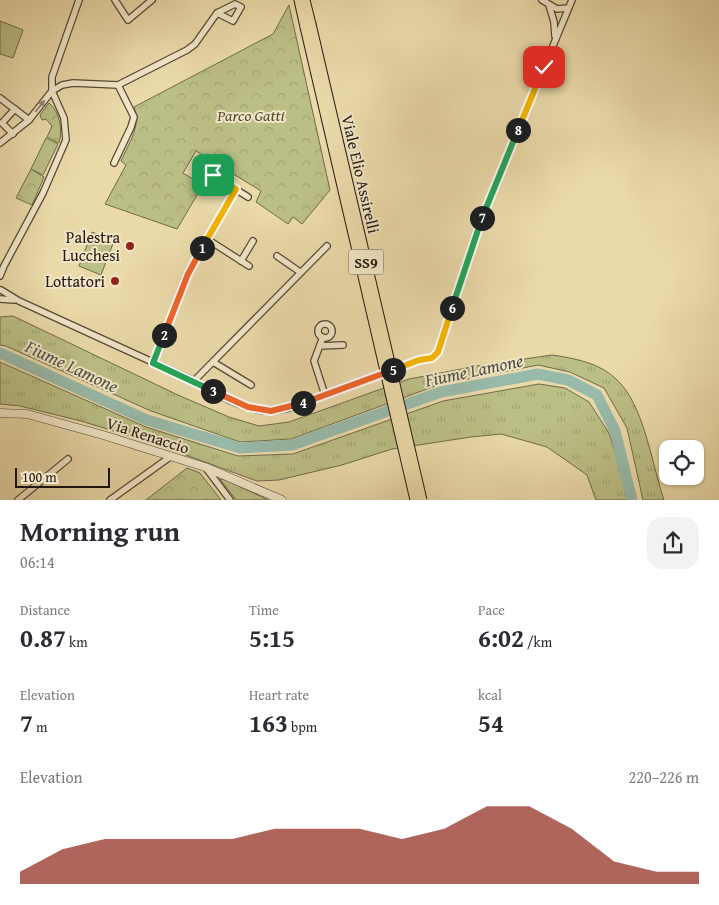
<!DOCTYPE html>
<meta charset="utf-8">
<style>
:root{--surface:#fff;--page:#f2f2f3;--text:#2b2b33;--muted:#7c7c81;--accent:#8f2418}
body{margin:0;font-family:"Gentium Book Plus",serif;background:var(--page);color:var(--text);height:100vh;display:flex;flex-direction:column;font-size:19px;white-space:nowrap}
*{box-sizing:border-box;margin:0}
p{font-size:16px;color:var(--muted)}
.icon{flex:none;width:28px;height:28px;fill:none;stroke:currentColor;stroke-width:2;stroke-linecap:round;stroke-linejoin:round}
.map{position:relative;height:500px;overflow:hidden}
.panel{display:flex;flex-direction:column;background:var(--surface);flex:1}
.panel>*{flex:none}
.controls{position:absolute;left:659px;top:440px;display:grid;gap:10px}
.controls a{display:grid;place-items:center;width:45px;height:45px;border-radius:10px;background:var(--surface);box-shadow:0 1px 4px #0004;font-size:25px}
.scale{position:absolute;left:15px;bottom:12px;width:95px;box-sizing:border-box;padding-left:5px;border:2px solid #24170f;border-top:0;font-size:14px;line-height:18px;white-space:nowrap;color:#24170f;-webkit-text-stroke:4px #f1e6c7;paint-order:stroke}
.pin{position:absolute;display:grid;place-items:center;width:42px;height:42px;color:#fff;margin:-21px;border-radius:10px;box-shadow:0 2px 8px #0006}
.km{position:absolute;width:25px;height:25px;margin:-12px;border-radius:50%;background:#222;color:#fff;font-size:14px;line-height:25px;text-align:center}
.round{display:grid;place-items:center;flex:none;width:52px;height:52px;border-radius:15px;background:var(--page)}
.overview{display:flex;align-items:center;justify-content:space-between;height:85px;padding:0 20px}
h1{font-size:28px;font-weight:700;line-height:38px}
.metrics{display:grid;grid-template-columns:repeat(3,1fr);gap:8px;height:85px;padding:5px 20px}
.metrics div{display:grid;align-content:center}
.metrics b{font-size:25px;font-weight:700}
.metrics small{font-size:14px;font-weight:400}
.metrics p{font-size:14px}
.chart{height:140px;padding:10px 20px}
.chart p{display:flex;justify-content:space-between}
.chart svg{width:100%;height:90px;margin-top:5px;fill:var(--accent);opacity:.7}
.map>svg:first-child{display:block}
.grass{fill:url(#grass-tufts);stroke:#706a4a}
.park{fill:url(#park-crowns);stroke:#706a4a}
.garden{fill:#bbbe85;stroke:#706a4a}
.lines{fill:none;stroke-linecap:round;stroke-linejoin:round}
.river{stroke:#98baaa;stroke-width:11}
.minor-casing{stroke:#564836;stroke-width:8}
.tertiary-casing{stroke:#564836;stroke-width:9}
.primary-casing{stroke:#24170f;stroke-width:11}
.minor{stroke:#f1e6c7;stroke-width:5.5}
.tertiary{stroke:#f1e6c7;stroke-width:8}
.primary{stroke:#ead9a9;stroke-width:9}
.primary-bridge-casing{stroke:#24170f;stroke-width:11;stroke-linecap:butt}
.primary-bridge{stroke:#ead9a9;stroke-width:9}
.oneway{fill:#958974}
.split-1-casing{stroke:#fff;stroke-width:10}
.split-2-casing{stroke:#fff;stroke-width:10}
.split-3-casing{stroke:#fff;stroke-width:10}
.split-4-casing{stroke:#fff;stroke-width:10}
.split-5-casing{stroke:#fff;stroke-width:10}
.split-6-casing{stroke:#fff;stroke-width:10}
.split-7-casing{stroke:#fff;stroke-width:10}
.split-8-casing{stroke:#fff;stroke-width:10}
.split-9-casing{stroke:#fff;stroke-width:10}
.split-1{stroke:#f5b400;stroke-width:6}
.split-2{stroke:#f0652b;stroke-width:6}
.split-3{stroke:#22a559;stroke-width:6}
.split-4{stroke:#f0652b;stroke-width:6}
.split-5{stroke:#f0652b;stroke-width:6}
.split-6{stroke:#f5b400;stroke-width:6}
.split-7{stroke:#22a559;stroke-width:6}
.split-8{stroke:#22a559;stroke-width:6}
.split-9{stroke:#f5b400;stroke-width:6}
.poi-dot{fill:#8f2418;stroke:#f1e6c7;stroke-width:2}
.labels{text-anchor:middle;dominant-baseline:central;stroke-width:4;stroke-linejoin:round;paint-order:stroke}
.shield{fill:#f1e6c7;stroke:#625546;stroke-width:1}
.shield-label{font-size:15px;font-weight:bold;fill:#24170f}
.park-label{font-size:16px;font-style:italic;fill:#514932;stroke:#f1e6c7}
.street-label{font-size:16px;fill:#24170f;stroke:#f1e6c7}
.poi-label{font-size:16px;fill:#24170f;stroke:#f1e6c7;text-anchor:end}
.water-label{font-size:18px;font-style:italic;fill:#4d5045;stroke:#f1e6c7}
</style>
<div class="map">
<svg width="719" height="500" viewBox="0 0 719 500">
<defs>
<pattern id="grass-tufts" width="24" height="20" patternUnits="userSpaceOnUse" patternTransform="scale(1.25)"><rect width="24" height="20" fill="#bbbe85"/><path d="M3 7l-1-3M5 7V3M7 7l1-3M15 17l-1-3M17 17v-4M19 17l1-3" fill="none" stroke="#a1a372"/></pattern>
<pattern id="park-crowns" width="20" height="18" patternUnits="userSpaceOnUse" patternTransform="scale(1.25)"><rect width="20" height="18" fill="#bbbe85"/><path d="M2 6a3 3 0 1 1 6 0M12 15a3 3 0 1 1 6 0" fill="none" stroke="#a1a372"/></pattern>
</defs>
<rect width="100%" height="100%" fill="#ead9a9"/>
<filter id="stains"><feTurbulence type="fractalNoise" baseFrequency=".004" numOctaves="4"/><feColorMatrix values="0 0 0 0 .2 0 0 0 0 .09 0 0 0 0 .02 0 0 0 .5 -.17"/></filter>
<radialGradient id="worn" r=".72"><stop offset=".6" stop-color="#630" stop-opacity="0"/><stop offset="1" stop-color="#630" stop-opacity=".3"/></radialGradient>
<g class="grass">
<path d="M 13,316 L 178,395 L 229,417 L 259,426 L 289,422 L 409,379 L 477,366 L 552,355 C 573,358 600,363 616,379 C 644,404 652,465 664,500 L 643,500 L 627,428 L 604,388 L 570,372 L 538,365 L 438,385 L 291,439 L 240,442 L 151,411 L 6,346 L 0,345 L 0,317 Z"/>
<polygon points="0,362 146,427 238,456 293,454 443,401 539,384 565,388 589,402 609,433 621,471 627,500 596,500 587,475 547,447 501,434 471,437 392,449 342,465 279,480 257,481 150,442 81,421 20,406 0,404"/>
</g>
<g class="park">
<path d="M 289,5 L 330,190 L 302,224 L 293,217 L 288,224 L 256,202 L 261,191 L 196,151 L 183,173 L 203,185 L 177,229 L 105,204 L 126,165 L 121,161 C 128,144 142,126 134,107 L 273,34 Z"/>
<path d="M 49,103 C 60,112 63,130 59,143 L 47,137 L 52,126 L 46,119 L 42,120 L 40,115 Z"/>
<polygon points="31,169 44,177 32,205 16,198"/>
<polygon points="187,468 200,473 221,500 146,500"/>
<polygon points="220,479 224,479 268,500 236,500"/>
</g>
<g class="garden">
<polygon points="0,21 23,30 13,58 0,54"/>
<polygon points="46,138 58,144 43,175 31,169"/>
<polygon points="92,232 114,241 101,275 79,266"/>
</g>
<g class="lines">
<polyline class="river" points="0,353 147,420 240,448 292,445 441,392 538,374 568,380 597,395 615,431 632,500"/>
<defs>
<g id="minor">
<polyline points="115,0 128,20 152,0"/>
<polyline points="542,0 557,9 568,8"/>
<polyline points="549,5 554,22 555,36"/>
<polyline points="0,98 29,120"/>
<polyline points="13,134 2,123 15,109"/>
<polyline points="0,143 29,120 52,91 62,85 73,83 118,85 187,50 195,44 217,13 235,4 241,7 233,21 217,13"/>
<polyline points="114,163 131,127 134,117 118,85"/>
<polyline points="213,175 248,197"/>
<polyline points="207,239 249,266"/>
<polyline points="277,256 300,272"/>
<polyline points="241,261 253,241"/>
<polyline points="0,276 4,266 43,193 66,140 64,118 52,91 52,77 79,0"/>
<path d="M 1,290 L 19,301 L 194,381 C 216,393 243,411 270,411 C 276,411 283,409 289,408 L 419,360 L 431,358 L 438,352 L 478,227 L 572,0"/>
<polyline points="0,299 14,300"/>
<circle cx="325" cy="331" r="7"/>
<polyline points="323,337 314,361 325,395"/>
<polyline points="320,346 343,345"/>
<polyline points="213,362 251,385"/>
<polyline points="153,363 187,274 236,189"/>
<polyline points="194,381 327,246"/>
<polyline points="206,468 230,500"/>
<polyline points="18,500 68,459"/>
<polyline points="110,500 170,457"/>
</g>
<polyline id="tertiary" points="0,413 27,414 103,435 205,467 282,500"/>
<g id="primary">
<polyline points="299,0 305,27"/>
<polyline points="305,0 311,24"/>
</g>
</defs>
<use href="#minor" class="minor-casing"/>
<use href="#tertiary" class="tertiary-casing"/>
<use href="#primary" class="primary-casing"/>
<use href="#minor" class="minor"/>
<use href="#tertiary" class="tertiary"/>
<use href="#primary" class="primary"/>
<defs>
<g id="primary-bridge">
<polyline points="311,24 422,500"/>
<polyline points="305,27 415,500"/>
</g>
</defs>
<use href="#primary-bridge" class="primary-bridge-casing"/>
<use href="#primary-bridge" class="primary-bridge"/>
</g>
<defs><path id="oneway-solid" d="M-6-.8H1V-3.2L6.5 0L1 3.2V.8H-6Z" transform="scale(1.25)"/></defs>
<use class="oneway" href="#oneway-solid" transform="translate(40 106) rotate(-51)"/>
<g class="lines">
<defs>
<polyline id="split-1" points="202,248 236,189 213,175"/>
<polyline id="split-2" points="164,335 188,274 202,248"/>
<polyline id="split-3" points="164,335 153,363 213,391"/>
<polyline id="split-4" points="213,391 248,407 271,411 303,403"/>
<polyline id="split-5" points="303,403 393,370"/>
<polyline id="split-6" points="393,370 419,360 432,358 438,352 452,308"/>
<polyline id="split-7" points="452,308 482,218"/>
<polyline id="split-8" points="482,218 518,130"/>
<polyline id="split-9" points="518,130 544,67"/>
</defs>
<use href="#split-1" class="split-1-casing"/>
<use href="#split-2" class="split-2-casing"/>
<use href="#split-3" class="split-3-casing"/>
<use href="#split-4" class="split-4-casing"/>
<use href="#split-5" class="split-5-casing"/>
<use href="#split-6" class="split-6-casing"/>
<use href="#split-7" class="split-7-casing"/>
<use href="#split-8" class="split-8-casing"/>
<use href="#split-9" class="split-9-casing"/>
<use href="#split-1" class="split-1"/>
<use href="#split-2" class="split-2"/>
<use href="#split-3" class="split-3"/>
<use href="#split-4" class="split-4"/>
<use href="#split-5" class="split-5"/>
<use href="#split-6" class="split-6"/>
<use href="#split-7" class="split-7"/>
<use href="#split-8" class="split-8"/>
<use href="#split-9" class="split-9"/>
</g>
<g class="poi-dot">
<circle cx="130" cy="246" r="5"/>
<circle cx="115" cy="281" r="5"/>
</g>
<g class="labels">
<rect class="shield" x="348.5" y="249.5" width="35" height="25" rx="4"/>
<g class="shield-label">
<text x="366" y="262">SS9</text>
</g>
<g class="park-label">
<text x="251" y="115">Parco Gatti</text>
</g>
<g class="street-label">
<text transform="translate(361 174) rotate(77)">Viale Elio Assirelli</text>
<text transform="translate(148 435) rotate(18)">Via Renaccio</text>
</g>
<g class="poi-label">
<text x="120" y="237">Palestra<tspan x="120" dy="18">Lucchesi</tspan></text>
<text x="105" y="281">Lottatori</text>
</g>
<g class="water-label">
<text transform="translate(72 366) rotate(25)">Fiume Lamone</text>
<text transform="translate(474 370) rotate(-12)">Fiume Lamone</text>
</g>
</g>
<rect width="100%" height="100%" filter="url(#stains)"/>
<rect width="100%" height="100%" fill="url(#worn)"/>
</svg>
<div class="controls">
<a><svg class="icon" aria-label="locate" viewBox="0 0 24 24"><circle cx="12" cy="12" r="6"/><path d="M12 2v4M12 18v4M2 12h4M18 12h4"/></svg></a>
</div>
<div class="scale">100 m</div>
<div class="pin" style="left:213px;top:175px;background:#1e9e55"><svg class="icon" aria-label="arrive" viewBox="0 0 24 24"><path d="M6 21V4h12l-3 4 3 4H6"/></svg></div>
<div class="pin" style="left:544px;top:67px;background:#d93025"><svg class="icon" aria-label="check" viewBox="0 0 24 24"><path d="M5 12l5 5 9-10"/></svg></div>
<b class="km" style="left:202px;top:248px">1</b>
<b class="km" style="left:164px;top:335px">2</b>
<b class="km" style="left:213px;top:391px">3</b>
<b class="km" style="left:303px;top:403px">4</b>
<b class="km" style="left:393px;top:370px">5</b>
<b class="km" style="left:452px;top:308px">6</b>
<b class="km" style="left:482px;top:218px">7</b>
<b class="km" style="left:518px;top:130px">8</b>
</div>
<section class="panel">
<div class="overview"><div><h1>Morning run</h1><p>06:14</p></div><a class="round"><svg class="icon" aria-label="share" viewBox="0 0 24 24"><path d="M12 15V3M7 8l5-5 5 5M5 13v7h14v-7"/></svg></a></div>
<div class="metrics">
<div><p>Distance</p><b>0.87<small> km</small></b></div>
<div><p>Time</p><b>5:15</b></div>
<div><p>Pace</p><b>6:02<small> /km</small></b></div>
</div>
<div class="metrics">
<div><p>Elevation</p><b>7<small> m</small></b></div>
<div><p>Heart rate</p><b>163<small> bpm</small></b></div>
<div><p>kcal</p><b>54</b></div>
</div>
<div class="chart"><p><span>Elevation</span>220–226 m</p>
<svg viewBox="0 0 160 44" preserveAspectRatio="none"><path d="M0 44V38L10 27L20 22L30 22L40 22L50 22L60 17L70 17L80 17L90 22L100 17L110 6L120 6L130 17L140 33L150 38L160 38V44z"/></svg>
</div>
</section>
